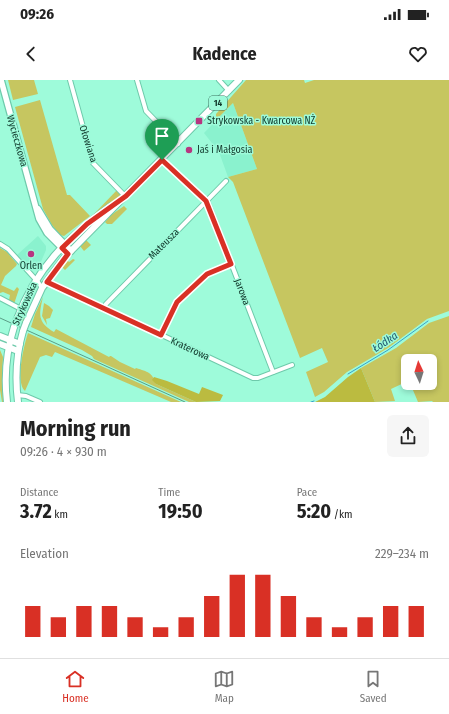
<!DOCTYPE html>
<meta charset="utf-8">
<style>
:root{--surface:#fff;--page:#f6f6f6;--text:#222;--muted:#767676;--line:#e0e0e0;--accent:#d93025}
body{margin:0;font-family:"Fira Sans Condensed",sans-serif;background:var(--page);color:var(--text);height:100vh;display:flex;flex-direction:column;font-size:15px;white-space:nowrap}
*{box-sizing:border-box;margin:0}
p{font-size:13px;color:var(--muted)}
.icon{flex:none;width:22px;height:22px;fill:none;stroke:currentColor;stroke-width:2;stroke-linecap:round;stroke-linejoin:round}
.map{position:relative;height:322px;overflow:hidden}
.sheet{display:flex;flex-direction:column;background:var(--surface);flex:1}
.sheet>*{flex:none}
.needle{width:26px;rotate:356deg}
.controls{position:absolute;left:401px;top:274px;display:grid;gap:8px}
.controls a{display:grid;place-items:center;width:36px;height:36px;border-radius:6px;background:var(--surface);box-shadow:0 2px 6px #0003;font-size:20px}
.pin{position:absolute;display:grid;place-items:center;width:34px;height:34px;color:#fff;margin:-41px -17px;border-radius:50% 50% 50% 0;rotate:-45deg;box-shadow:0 0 4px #0007}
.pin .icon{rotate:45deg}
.round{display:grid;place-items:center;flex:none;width:42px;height:42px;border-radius:6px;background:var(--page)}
.summary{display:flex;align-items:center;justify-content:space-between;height:68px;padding:0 20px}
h1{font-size:22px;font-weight:700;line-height:30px}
.figures{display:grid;grid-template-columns:repeat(3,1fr);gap:6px;height:68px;padding:4px 20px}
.figures div{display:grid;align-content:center}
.figures b{font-size:20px;font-weight:700}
.figures small{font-size:11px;font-weight:400}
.figures p{font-size:11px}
.chart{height:112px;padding:8px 20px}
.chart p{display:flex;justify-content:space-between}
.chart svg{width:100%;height:72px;margin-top:4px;stroke:var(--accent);stroke-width:6}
.status{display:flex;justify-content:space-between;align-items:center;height:28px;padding:0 20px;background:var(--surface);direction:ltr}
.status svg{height:11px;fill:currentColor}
header{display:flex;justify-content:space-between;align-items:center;height:52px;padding:0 20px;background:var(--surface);font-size:18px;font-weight:700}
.tabs{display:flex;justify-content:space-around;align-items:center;height:56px;border-top:1px solid var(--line);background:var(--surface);font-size:11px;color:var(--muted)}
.tabs a{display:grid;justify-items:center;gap:2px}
.tabs .current{color:var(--accent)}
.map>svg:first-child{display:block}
.built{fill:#8af2ce}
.green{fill:#c6c660}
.forest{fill:#bbbb40}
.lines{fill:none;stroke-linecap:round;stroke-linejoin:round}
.stream{stroke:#37a1cd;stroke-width:1}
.street-casing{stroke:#6ecaab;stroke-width:6}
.secondary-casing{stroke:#6ecaab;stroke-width:8}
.primary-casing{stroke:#6ecaab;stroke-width:8}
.street{stroke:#fff;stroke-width:4}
.secondary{stroke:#fff;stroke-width:5.5}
.primary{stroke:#fff;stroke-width:6}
.rail{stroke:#5a9d86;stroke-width:1}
.primary-bridge-casing{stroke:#6ecaab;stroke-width:8;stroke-linecap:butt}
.primary-bridge{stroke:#fff;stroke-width:6}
.route-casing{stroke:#fff;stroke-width:8}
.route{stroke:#d93025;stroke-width:5}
.poi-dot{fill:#b73680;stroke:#9efbda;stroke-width:1.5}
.labels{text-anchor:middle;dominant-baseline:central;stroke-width:3;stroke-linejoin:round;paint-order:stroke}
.shield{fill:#9efbda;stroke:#3b7260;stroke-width:1}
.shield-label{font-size:9px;font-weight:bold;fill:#10382b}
.poi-label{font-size:10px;fill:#10382b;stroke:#9efbda;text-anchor:start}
.street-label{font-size:10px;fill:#10382b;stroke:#9efbda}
.water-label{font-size:11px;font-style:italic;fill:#225970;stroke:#9efbda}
</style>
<div class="status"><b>09:26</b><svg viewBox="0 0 49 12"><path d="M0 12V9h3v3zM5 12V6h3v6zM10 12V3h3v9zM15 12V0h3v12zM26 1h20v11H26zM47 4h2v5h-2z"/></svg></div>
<header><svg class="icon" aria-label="back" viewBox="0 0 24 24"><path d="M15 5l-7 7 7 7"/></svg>Kadence<svg class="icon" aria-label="heart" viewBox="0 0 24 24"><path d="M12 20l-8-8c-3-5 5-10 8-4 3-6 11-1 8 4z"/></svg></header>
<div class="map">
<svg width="449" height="322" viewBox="0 0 449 322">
<rect width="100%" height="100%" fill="#9efbda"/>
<g class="built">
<polygon points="233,23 257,89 228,97 219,72 204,53"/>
<polygon points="38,156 46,166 46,170 40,184 31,191 17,175"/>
</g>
<g class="green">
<polygon points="8,0 34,0 38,14 13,20"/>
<polygon points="246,0 304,0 305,3 314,0 449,0 449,231 427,239 388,268 347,292 324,312 315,317 306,292 328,282 322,268 300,278 233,102 228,97 257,89 233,23 216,40 216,34"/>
<polygon points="40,20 67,115 70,115 90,136 64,156 60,155 52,145 43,129 15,27"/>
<polygon points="117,110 121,116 94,136 93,135"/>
<polygon points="124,126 127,129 112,144 107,144 105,142 111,135"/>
<polygon points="86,160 91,165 84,171 80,166"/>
<polygon points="0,168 7,172 17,184 16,186 5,196 1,205 14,211 17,207 19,209 14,224 9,220 10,215 3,212 0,213"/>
<polygon points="73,179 75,180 65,190 62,187 67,180 69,182"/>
<polygon points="37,203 38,206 30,220 23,242 21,241"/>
<path d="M 43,217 C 39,234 37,242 54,252 L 56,249 L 109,277 L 110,276 L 111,276 L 120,282 L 135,289 L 136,288 C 148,292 152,292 156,304 L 196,322 L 189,322 L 94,279 L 92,276 L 82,270 L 31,247 L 35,234 Z"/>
<polygon points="44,223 49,226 53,230 50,238 46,239 47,245 42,236"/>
<polygon points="449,236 449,322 433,322 432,321 418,322 410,303 430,303 430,281 408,281 408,301 391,309 395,321 375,322 361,288 396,268 429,243"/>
<path d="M 28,253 L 181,322 L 171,322 L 55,272 L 52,277 L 46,275 L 40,277 L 25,311 C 15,302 24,265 28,253 Z"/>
<polygon points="0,270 3,277 2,299 3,322 2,322 0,310"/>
</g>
<g class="forest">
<polygon points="361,288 375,322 315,322 325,317 348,297"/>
<polygon points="154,297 167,301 199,314 202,307 223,315 220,321 196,322 156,304 152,300"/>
</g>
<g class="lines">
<g class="stream">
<polyline points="348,294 388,270 428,241"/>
<polyline points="311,322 314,321"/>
</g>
<defs>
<g id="street">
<polyline points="70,0 93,83 125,116"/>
<polyline points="137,0 146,31 178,64"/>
<polyline points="219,0 229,11"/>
<polyline points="162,79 208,123 273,292"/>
<polyline points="0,164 8,169 38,202 42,208"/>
<polyline points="47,201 253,298 258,298 292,285"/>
<polyline points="0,218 21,229"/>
<polyline points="104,228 106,224 226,101"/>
<polyline points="161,255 177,222 207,194 231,184"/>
<polyline points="17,315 26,316 40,322"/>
</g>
<g id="secondary">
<polyline points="1,0 39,139 47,153 68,174"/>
<polyline points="38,129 50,149 71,171"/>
</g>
<g id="primary">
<path d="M 17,239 C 36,188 68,157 111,126"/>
<polyline points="26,243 42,208 65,177 239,0"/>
<polyline points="0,256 20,264"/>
<polyline points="0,264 18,271"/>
<path d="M 7,322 C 4,296 6,272 14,247"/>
<path d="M 18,322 C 15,298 16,275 23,251"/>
</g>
</defs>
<use href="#street" class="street-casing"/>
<use href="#secondary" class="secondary-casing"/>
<use href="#primary" class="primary-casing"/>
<use href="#street" class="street"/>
<use href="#secondary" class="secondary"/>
<use href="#primary" class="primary"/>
<polyline class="rail" points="0,238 185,322"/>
<defs>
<g id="primary-bridge">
<polyline points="14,247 17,239"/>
<polyline points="23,251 26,243"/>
</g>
</defs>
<use href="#primary-bridge" class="primary-bridge-casing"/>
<use href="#primary-bridge" class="primary-bridge"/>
</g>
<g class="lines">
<defs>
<polygon id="route" points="162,80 206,121 231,184 207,194 177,222 161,255 47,202 68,174 62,168 87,144 126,116"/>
</defs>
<use href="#route" class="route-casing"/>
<use href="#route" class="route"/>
</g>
<g class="poi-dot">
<rect x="195" y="37" width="8" height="8" rx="2"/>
<circle cx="189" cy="70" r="4"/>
<circle cx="31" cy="174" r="4"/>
</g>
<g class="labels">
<rect class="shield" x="209" y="16" width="18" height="14" rx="3"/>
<g class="shield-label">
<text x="218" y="23">14</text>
</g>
<g class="poi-label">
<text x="207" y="41">Strykowska - Kwarcowa NŻ</text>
<text x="197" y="70">Jaś i Małgosia</text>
<text x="31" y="186" text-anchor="middle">Orlen</text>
</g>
<g class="street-label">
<text transform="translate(17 61) rotate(74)">Wycieczkowa</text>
<text transform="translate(88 64) rotate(72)">Ołowiana</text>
<text transform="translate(164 164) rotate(-45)">Mateusza</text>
<text transform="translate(242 212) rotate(69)">Jarowa</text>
<text transform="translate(25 224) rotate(-66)">Strykowska</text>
<text transform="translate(190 269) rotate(25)">Kraterowa</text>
</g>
<g class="water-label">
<text transform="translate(385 262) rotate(-34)">Łódka</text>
</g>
</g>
</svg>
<div class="controls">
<a><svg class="needle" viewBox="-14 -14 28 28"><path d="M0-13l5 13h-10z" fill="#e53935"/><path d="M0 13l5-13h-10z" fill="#767676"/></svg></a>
</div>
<div class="pin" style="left:162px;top:80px;background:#1e9e55"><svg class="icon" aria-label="arrive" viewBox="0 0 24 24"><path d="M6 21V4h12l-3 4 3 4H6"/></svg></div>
</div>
<section class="sheet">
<div class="summary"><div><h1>Morning run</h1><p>09:26 · 4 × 930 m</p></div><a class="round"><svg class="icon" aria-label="share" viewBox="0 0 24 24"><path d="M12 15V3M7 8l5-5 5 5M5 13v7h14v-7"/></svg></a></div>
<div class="figures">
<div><p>Distance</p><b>3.72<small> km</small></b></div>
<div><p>Time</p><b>19:50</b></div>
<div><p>Pace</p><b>5:20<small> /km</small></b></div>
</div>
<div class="chart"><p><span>Elevation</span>229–234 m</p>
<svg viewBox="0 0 160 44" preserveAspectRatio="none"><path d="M5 44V25M15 44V32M25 44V25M35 44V25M45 44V32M55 44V38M65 44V32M75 44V19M85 44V6M95 44V6M105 44V19M115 44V32M125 44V38M135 44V32M145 44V25M155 44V25"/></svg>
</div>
</section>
<nav class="tabs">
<a class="current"><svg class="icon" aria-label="home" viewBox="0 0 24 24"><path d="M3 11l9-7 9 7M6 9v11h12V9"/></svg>Home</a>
<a><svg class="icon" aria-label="map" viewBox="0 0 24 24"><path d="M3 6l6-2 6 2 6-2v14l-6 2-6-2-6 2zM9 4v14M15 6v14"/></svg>Map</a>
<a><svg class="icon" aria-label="saved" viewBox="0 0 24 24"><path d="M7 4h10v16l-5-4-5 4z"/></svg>Saved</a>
</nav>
